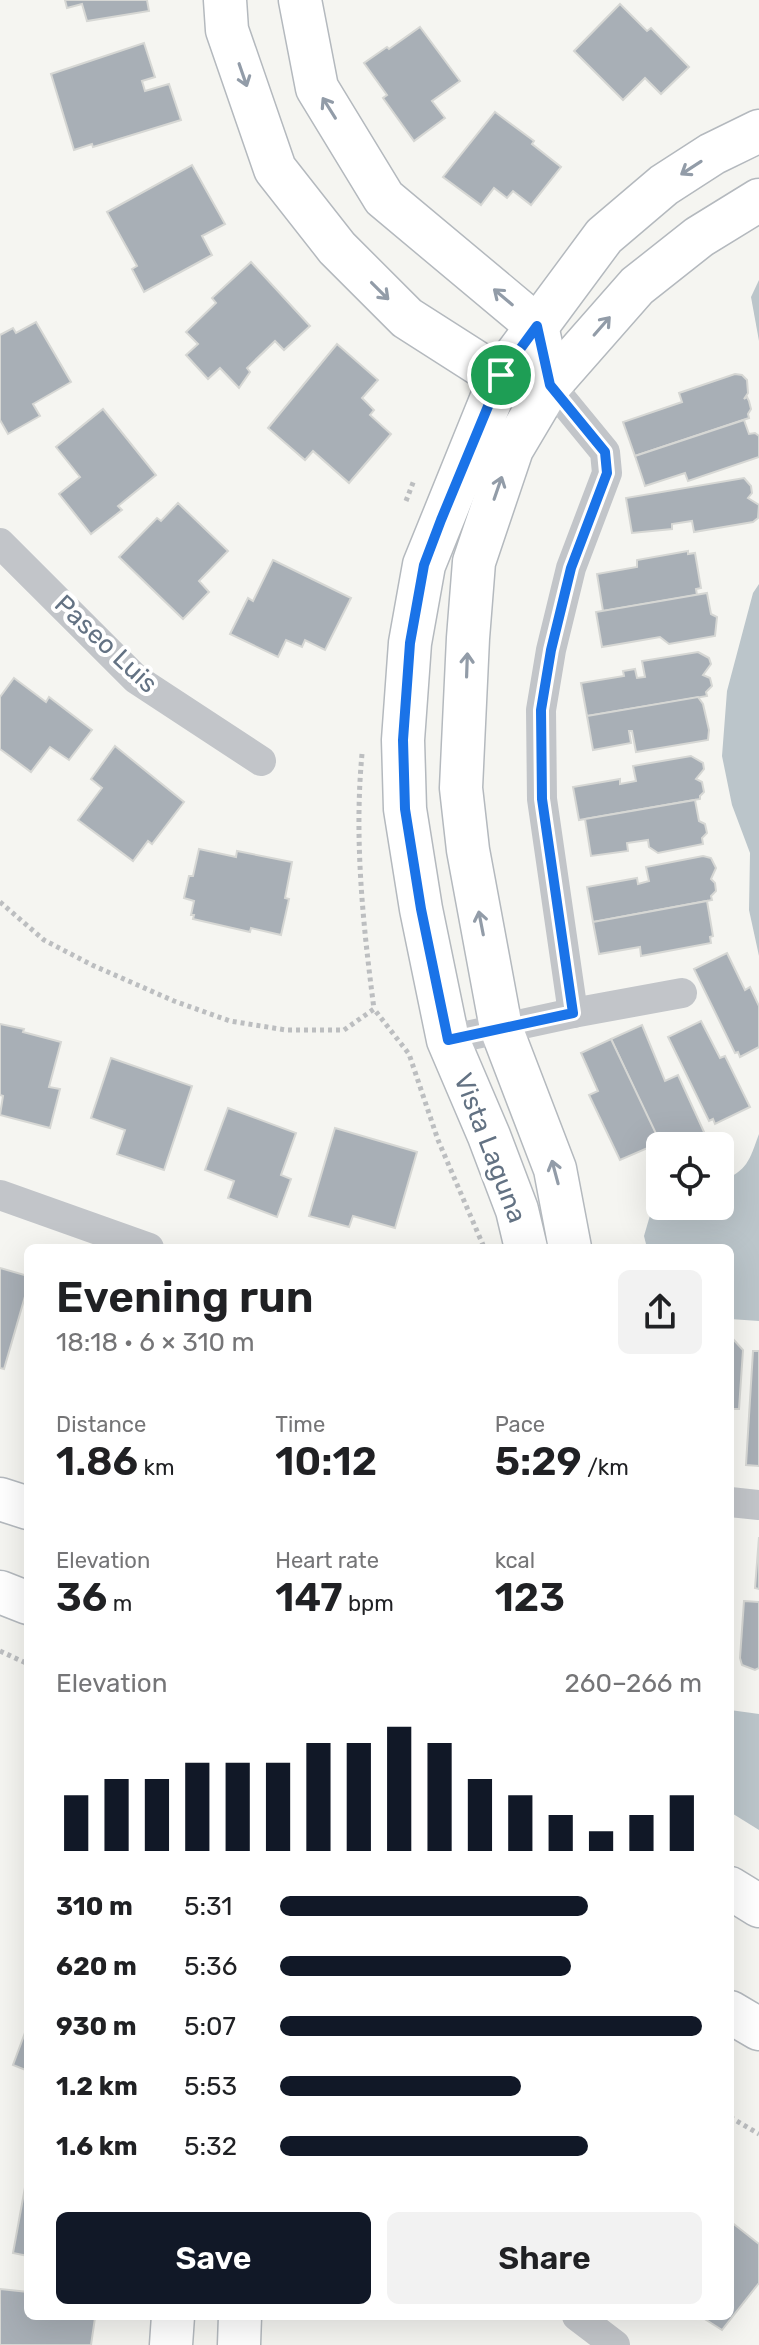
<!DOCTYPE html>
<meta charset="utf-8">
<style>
:root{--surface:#fff;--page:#f2f2f2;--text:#202124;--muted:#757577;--accent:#111827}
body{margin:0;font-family:Rubik,sans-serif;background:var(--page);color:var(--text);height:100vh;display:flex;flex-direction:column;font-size:30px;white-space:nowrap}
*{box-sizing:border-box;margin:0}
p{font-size:26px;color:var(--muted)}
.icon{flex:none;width:44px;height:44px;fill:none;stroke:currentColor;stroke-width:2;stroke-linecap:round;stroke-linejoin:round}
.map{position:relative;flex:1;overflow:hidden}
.drawer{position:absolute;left:24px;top:1244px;width:710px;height:1076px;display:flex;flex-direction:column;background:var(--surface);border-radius:12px;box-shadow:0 8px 32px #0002}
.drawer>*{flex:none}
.controls{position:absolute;left:646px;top:1132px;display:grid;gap:16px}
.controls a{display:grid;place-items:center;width:88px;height:88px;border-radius:12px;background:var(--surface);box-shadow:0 8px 32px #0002;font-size:40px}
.pin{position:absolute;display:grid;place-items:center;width:68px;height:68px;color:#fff;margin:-34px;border:4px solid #fff;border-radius:50%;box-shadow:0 2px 8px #0007}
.round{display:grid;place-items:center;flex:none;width:84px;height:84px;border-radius:12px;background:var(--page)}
.head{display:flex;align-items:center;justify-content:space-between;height:136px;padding:0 32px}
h1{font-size:44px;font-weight:600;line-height:60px}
.figures{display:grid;grid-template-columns:repeat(3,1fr);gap:12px;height:136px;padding:8px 32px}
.figures div{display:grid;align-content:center}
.figures b{font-size:40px;font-weight:600}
.figures small{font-size:22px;font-weight:400}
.figures p{font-size:22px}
.chart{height:224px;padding:16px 32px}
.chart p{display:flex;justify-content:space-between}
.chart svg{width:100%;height:144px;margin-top:8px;stroke:var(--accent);stroke-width:6}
.primary-button{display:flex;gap:16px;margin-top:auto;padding:16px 32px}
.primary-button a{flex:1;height:92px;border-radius:12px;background:var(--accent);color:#fff;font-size:32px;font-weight:600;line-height:92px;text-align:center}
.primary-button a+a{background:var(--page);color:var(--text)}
ul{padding:0 32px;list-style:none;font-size:26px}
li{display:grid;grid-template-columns:128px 96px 1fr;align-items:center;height:60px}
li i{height:20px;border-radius:10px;background:var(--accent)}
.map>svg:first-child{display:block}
.water{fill:#bbc5ca}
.building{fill:#a8afb6;stroke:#d6d7d4;stroke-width:2}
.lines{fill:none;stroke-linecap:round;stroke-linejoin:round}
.secondary-casing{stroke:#b4b9be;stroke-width:45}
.path{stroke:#bcbec0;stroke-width:5;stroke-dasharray:4 4;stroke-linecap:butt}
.street{stroke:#c2c5c9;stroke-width:30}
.secondary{stroke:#fff;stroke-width:42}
.oneway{stroke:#929ca8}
.route-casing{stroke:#fff;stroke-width:16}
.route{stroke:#1a73e8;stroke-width:10}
.labels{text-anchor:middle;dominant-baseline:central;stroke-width:8;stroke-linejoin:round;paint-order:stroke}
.street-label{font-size:26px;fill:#637283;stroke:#fff}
</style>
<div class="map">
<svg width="759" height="2345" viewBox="0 0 759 2345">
<rect width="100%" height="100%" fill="#f5f5f1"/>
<g class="water">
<polygon points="759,280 759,341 751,297"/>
<polygon points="759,584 759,956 749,910 750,853 732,805 722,756 727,691 753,593"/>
<path d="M 759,1134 L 759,1321 L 730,1319 L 730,1248 L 647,1248 L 644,1236 L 651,1212 L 666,1206 L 720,1206 L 720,1182 C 748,1170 749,1161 759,1134 Z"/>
<polygon points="730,1710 759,1714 759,1830 730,1812"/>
</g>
<g class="building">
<polygon points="65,0 147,0 149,11 87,21 82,4 67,8"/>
<polygon points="620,4 647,31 651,28 689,67 661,94 645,78 623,100 574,51"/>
<polygon points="420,27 460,81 432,101 445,118 414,141 383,98 387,95 364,63 387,47 389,49"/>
<polygon points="144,43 155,77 142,81 145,91 169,84 181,120 93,147 92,144 74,150 51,74"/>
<polygon points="495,112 534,141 532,144 561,167 531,205 513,191 507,198 494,188 481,205 443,177"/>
<polygon points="192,165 225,224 202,236 212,255 144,292 132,269 137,266 107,212"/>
<polygon points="251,262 310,326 284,350 275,341 247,368 250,372 239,388 220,368 208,379 186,355 198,344 186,332 216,303 212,298"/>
<polygon points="36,322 71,382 33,404 40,416 8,434 0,420 0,335 13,328 16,333"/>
<polygon points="337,344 378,380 362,398 374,410 370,415 391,434 349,483 313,451 305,460 268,428"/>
<polygon points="735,374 742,375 747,380 748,393 744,399 747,397 749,401 751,409 748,414 749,418 635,456 623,422 682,402 679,393"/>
<polygon points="103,409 156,475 118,506 122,510 91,534 59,494 80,477 56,447"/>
<polygon points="744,420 749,434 755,433 759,436 759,457 688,481 685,473 645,486 635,456"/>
<polygon points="744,478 751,486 752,493 748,498 759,505 758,518 753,522 694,532 692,521 672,524 672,529 632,533 626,498"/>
<polygon points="178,503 228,551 199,581 209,592 183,619 119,557 157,518 161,521"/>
<polygon points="688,551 688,554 695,553 701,588 696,589 697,595 603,611 597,574 637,567 637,560"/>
<polygon points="273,560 351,598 325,650 305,640 302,647 286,640 278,657 230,634 248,598 253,601"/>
<polygon points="707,593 711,614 717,617 715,636 669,644 660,637 602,647 596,612"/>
<polygon points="698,652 709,658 711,664 703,675 710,678 712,686 706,692 707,696 587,716 581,683 624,676 623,671 635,669 637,678 645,677 642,661"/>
<polygon points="14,678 46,702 49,697 92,730 69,760 50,747 31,772 0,749 0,697"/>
<polygon points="698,697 703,704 709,730 708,740 636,752 632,731 629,731 631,743 593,750 587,716"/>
<polygon points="115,746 184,802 152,844 148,841 133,861 78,820 102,788 91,779"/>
<polygon points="691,756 703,763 704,769 696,779 702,782 704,792 700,796 700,799 579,820 573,787 620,779 620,784 636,781 633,766"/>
<polygon points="695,800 699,821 705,824 707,833 702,838 703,844 658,853 649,847 648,840 627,843 628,851 591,856 585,819"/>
<polygon points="199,849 236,857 237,851 292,862 285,898 289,899 281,935 251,928 250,932 193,919 194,915 191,915 194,901 184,898 189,876 193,876"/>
<polygon points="703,856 711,858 716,868 711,879 715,883 716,891 711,896 712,900 593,922 587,887 637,878 638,884 649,881 646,867"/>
<polygon points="707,901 713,936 710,937 711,943 641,956 640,947 599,954 593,922"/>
<polygon points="727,953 745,990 750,987 759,1006 759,1047 740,1057 738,1052 735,1053 694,969"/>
<polygon points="701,1021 720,1058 725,1056 750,1107 715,1124 713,1119 709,1121 668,1037"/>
<polygon points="0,1024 24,1029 23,1032 61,1042 49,1087 60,1089 50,1128 0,1115 3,1096 0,1095"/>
<polygon points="642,1025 665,1081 678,1075 704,1132 699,1141 693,1144 681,1141 679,1146 661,1146 611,1039"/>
<polygon points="611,1039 659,1140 656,1141 657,1144 620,1160 589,1095 598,1091 581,1053"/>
<polygon points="111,1058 192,1086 164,1170 117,1154 125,1130 91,1118"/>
<polygon points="228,1108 296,1133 281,1175 291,1179 277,1217 228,1198 234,1181 205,1170"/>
<polygon points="335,1128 417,1152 395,1228 353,1216 349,1227 309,1216"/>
<polygon points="0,1268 28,1276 28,1286 4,1369 0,1368"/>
<polygon points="733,1339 743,1350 739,1409 730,1409 730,1340"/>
<polygon points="753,1351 759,1351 759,1466 746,1465"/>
<polygon points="759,1537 759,1589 755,1588"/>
<polygon points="744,1601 759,1602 759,1668 755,1670 742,1665 740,1658"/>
<polygon points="26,2030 28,2031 28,2071 13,2065"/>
<polygon points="28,2171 28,2256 13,2253"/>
<polygon points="730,2221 759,2244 759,2283 722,2330 700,2316 730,2316"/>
<polygon points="0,2289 28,2292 28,2316 95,2318 91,2345 0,2345"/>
</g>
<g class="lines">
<defs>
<g id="secondary">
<polyline points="225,0 227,30 275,169 337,248 407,318 479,364 501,375 529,380"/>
<polyline points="300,0 317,88 384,198 537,326 543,353"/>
<polyline points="526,1248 517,1210 489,1136 448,1040 421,909 405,809 403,740 410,643 424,565 501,375 604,236 664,185 712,154 759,131"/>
<polyline points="570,1248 555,1169 501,1028 468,850 461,788 468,638 474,562 512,449 550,385 637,286 699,237 759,200"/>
<polyline points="0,1499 28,1508"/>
<polyline points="0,1592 28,1603"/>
<polyline points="730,1888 759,1906"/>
<polyline points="730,2012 759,2029"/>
<polyline points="171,2345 173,2316"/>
<polyline points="239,2345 240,2316"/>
</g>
</defs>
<use href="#secondary" class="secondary-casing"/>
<g class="path">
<polyline points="406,501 414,480"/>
<path d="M 362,754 C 354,839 363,925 374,1009"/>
<polyline points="0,902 44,940 92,965 174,1001 230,1021 286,1030 344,1030 374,1009 409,1054 438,1140 483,1245"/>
<polyline points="0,1651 28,1664"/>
<polyline points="730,2117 759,2134"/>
</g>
<g class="street">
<polyline points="550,385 605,452 607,473 571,568 551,650 541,710 542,799 573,1013 682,993"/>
<polyline points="0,543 136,679 261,761"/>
<polyline points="448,1040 573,1013"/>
<polyline points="0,1195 149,1248"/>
<polyline points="730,1502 759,1505"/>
<polyline points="577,2316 615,2345"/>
</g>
<use href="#secondary" class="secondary"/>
</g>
<defs><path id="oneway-shaft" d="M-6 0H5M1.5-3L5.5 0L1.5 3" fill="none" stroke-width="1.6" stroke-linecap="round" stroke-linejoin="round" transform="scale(2)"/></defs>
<g class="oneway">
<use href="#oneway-shaft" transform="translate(243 75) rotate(71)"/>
<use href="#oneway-shaft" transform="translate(329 108) rotate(-122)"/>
<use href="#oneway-shaft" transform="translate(691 168) rotate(147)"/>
<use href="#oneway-shaft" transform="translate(380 291) rotate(45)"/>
<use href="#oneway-shaft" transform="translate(503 297) rotate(-140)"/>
<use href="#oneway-shaft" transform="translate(602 326) rotate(-49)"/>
<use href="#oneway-shaft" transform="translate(498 488) rotate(-71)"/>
<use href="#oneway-shaft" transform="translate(467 665) rotate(-88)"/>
<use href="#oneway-shaft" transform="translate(481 923) rotate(-101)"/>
<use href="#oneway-shaft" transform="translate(555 1172) rotate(-105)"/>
</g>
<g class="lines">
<defs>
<polygon id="route" points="537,326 550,385 605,452 607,473 571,568 551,650 541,710 542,799 573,1013 448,1040 421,909 405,809 403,740 410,643 424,565 441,520 501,375"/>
</defs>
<use href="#route" class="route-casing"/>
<use href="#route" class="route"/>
</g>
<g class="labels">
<g class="street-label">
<text transform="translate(106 644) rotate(43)">Paseo Luis</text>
<text transform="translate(490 1148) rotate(69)">Vista Laguna</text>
</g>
</g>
</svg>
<div class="controls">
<a><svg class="icon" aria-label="locate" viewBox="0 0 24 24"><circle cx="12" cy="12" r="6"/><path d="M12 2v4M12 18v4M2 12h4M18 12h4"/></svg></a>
</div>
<div class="pin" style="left:501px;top:375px;background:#1e9e55"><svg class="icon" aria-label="arrive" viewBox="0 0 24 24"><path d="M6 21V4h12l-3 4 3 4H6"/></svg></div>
<section class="drawer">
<div class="head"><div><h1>Evening run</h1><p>18:18 · 6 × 310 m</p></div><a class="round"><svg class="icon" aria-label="share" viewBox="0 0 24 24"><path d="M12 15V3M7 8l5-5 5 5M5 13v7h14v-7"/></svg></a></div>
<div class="figures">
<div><p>Distance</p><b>1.86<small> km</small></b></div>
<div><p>Time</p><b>10:12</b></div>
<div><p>Pace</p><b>5:29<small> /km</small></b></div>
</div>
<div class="figures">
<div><p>Elevation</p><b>36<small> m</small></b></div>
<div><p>Heart rate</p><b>147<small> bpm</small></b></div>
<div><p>kcal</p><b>123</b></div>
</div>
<div class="chart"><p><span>Elevation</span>260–266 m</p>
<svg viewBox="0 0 160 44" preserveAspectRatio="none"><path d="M5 44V27M15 44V22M25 44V22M35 44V17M45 44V17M55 44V17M65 44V11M75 44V11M85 44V6M95 44V11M105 44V22M115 44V27M125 44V33M135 44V38M145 44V33M155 44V27"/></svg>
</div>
<ul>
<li><b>310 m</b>5:31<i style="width:73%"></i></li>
<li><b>620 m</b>5:36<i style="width:69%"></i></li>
<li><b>930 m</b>5:07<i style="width:100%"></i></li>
<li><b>1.2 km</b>5:53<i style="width:57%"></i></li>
<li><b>1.6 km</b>5:32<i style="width:73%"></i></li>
</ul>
<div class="primary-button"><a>Save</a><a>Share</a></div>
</section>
</div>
